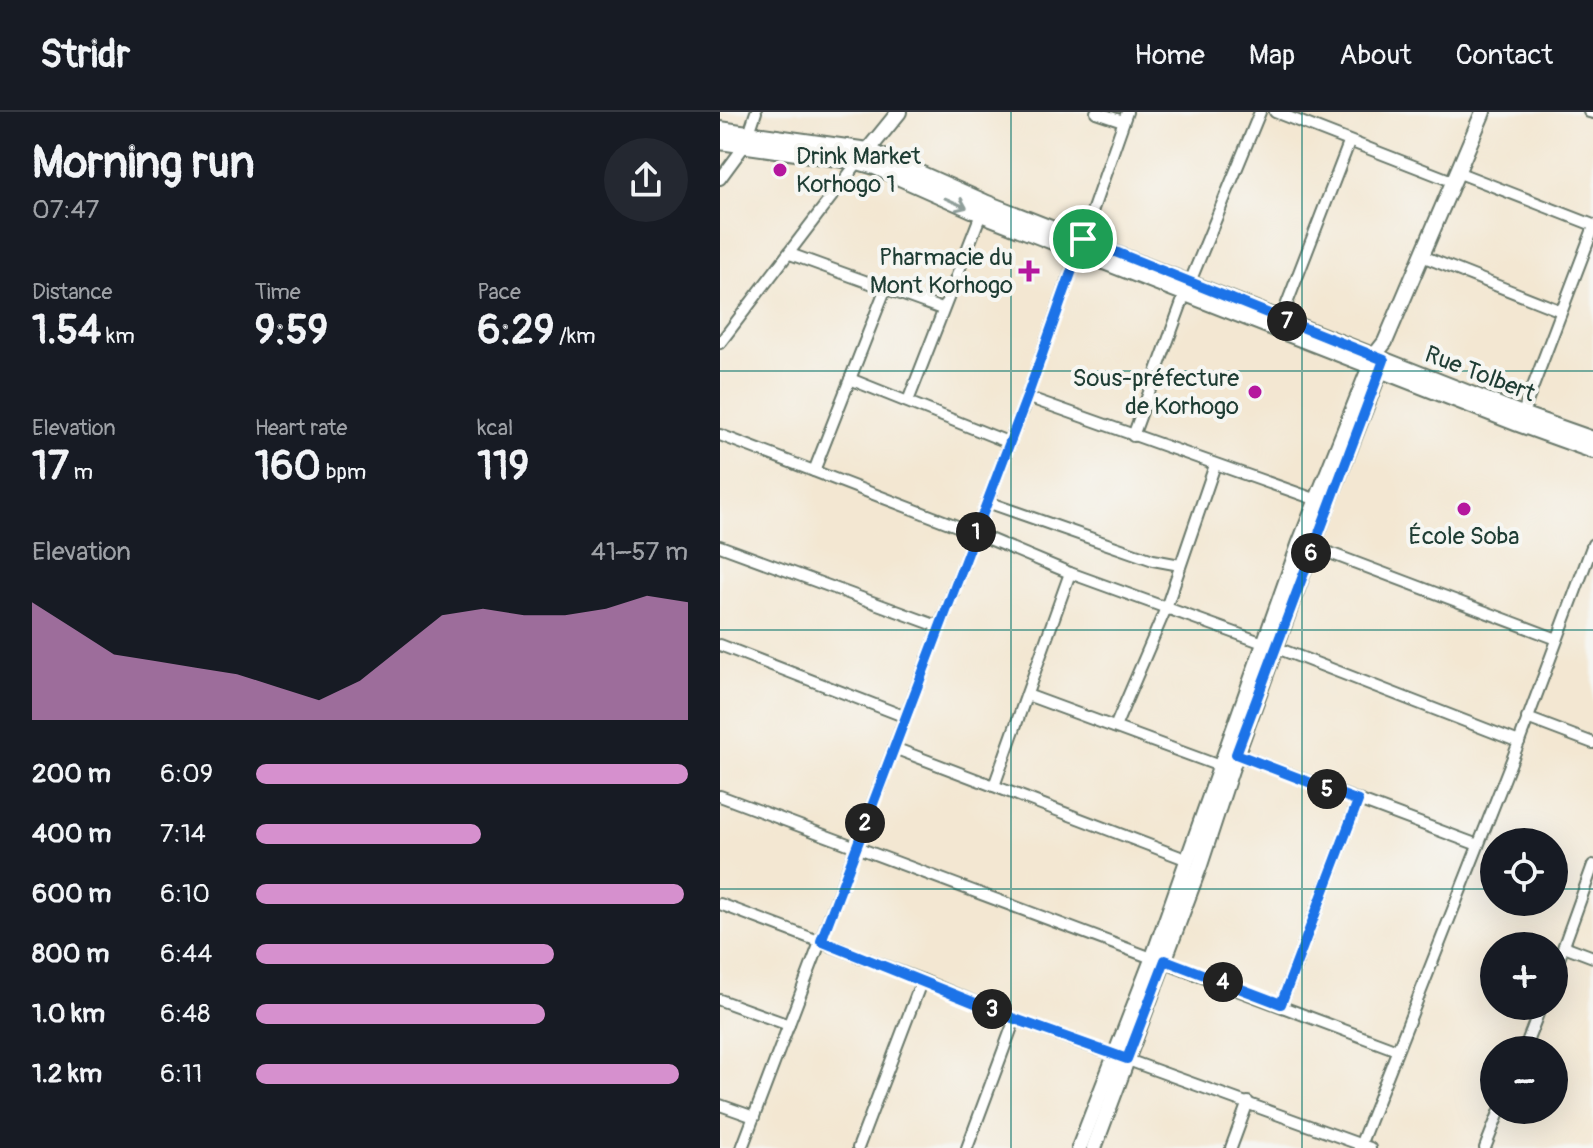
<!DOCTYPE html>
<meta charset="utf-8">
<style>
:root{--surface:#171b24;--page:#242831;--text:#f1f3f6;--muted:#9ea1a6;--line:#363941;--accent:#d690ce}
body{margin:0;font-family:Pangolin,sans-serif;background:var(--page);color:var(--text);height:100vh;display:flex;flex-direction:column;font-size:30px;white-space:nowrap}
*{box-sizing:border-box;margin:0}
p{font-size:26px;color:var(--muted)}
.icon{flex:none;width:44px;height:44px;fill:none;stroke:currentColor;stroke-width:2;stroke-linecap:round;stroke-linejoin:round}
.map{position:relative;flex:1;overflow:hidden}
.sheet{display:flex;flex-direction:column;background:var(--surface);width:720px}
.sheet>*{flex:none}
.fabs{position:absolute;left:760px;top:716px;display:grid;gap:16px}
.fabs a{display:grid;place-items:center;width:88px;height:88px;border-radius:50%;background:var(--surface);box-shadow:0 8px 32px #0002;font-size:40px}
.pin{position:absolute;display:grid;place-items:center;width:68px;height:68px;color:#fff;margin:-34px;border:4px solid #fff;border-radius:50%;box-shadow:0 2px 8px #0007}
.km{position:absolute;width:40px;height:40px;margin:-20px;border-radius:50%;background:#222;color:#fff;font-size:22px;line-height:40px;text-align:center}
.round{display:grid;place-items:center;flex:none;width:84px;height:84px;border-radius:42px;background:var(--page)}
.summary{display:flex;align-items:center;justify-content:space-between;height:136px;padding:0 32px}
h1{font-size:44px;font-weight:700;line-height:60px}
.stats{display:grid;grid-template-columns:repeat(3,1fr);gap:12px;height:136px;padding:8px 32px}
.stats div{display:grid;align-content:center}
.stats b{font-size:40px;font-weight:700}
.stats small{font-size:22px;font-weight:400}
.stats p{font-size:22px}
.chart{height:224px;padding:16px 32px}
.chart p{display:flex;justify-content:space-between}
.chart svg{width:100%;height:144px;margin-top:8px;fill:var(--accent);opacity:.7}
ul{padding:0 32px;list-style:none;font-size:26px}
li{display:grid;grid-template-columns:128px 96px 1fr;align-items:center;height:60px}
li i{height:20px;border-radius:10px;background:var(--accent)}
header{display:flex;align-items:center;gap:48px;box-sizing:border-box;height:112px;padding:0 40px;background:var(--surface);border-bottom:2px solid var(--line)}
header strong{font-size:38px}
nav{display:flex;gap:44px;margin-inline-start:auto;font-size:28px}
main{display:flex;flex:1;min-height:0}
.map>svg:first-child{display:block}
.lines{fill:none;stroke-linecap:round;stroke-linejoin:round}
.street-casing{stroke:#69786b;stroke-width:14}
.secondary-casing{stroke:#69786b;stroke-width:18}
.street{stroke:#fff;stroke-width:10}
.secondary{stroke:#fff;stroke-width:14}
.oneway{stroke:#8f9e9a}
.route-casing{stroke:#fff;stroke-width:16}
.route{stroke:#1a73e8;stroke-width:10}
.grid{fill:none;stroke:#0f766e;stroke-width:2;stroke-opacity:0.55}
.poi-dot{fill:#b5179e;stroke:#f6f6f2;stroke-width:3}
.labels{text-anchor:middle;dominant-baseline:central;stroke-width:8;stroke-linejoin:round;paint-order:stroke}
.poi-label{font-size:24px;fill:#1f3d34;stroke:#f6f6f2;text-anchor:end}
.street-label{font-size:24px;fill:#1f3d34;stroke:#f6f6f2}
</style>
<header>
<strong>Stridr</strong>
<nav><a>Home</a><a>Map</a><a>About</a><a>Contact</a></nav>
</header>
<main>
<section class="sheet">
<div class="summary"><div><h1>Morning run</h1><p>07:47</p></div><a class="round"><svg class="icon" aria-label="share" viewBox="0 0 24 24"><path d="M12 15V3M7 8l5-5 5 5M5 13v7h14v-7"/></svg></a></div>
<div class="stats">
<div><p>Distance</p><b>1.54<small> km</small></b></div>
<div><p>Time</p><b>9:59</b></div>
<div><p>Pace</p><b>6:29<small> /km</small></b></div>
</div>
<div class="stats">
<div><p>Elevation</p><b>17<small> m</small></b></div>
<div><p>Heart rate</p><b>160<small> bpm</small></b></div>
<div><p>kcal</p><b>119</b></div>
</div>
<div class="chart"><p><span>Elevation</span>41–57 m</p>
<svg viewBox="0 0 160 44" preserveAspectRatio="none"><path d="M0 44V8L10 16L20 24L30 26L40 28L50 30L60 34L70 38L80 32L90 22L100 12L110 10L120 12L130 12L140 10L150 6L160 8V44z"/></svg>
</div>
<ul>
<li><b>200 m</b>6:09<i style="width:100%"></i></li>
<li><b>400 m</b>7:14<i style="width:52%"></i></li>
<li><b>600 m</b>6:10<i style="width:99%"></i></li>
<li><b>800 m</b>6:44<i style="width:69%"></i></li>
<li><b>1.0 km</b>6:48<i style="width:67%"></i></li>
<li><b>1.2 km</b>6:11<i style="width:98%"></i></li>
</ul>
</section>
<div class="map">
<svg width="873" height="1036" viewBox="0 0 873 1036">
<rect width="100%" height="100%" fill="#f6f6f2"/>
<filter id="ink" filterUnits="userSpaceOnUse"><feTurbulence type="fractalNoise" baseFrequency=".0125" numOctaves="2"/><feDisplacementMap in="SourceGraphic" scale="16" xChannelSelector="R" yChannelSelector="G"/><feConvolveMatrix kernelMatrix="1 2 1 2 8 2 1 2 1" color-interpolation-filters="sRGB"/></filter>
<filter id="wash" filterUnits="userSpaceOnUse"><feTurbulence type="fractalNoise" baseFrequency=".006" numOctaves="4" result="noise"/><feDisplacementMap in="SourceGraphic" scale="32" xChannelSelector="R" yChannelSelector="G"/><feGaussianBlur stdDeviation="1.8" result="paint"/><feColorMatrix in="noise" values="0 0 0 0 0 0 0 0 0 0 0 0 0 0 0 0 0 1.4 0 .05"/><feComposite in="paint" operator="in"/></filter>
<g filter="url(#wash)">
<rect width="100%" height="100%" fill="#f3e7d2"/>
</g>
<g filter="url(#ink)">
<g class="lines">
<defs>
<g id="street">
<polyline points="376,0 403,9"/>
<polyline points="555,0 732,69"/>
<polyline points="869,0 873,1"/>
<polyline points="737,60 873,113"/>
<polyline points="0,67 25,33 36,0"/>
<polyline points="70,142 222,197"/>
<polyline points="702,144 841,199"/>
<polyline points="561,207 629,31"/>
<polyline points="0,231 138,50"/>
<polyline points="130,267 290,331"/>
<polyline points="307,285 603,390"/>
<polyline points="188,289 261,102"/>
<polyline points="801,306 873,117"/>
<polyline points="0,323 255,421 350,461 557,536 799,630"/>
<polyline points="413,324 465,182 540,0"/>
<polyline points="94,359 165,178"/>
<polyline points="267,390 433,448 460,453"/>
<polyline points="0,434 220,515"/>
<polyline points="594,435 837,527"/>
<polyline points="0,533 186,605"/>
<polyline points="307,583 505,656"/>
<polyline points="807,606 873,631"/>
<polyline points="395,615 446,496 495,353"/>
<polyline points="174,636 468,748"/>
<polyline points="513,641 758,733"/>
<polyline points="274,674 350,461"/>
<polyline points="0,684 677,938"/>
<polyline points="0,792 202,868 295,907 650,1036"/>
<polyline points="844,834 873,845"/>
<polyline points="834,861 873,753"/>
<polyline points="0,888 69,913"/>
<polyline points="561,892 638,689"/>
<polyline points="804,938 821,894"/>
<polyline points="0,993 34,1005"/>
<polyline points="22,1036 307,285 407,0"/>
<polyline points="138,1036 202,868"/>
<polyline points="247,1036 295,907"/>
<polyline points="511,1036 528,990"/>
<polyline points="639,1036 799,630 873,432"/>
<polyline points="765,1036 780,998"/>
</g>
<g id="secondary">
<polyline points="0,17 148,38 265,90 802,302 873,327"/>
<polyline points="0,30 138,50 155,55 261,102 798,312 873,339"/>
<polyline points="144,43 179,0"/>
<polyline points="359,1036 433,845 580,430 654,244 665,230 763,0"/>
<polyline points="374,1036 480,753 511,658 608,392 663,251"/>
</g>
</defs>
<use href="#street" class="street-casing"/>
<use href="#secondary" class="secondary-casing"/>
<use href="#street" class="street"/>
<use href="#secondary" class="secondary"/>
</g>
<defs><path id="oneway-shaft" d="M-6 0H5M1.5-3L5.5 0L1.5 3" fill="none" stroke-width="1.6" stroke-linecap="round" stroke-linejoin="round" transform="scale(2)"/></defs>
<use class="oneway" href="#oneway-shaft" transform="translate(236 91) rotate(24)"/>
</g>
<g class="lines" filter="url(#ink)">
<defs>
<polygon id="route" points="363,127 664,248 516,642 638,689 561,892 445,848 407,947 295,907 101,829 307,285"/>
</defs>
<use href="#route" class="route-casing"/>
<use href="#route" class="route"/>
</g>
<path class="grid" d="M 291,0 L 291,1036M 582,0 L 582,1036M 0,259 L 873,259M 0,518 L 873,518M 0,777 L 774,777M 834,777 L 873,777"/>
<g class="poi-dot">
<circle cx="60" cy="58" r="8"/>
<path d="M305 147h8v8h8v8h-8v8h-8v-8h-8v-8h8z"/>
<circle cx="535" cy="280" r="8"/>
<circle cx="744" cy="397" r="8"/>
</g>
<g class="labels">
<g class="poi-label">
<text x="76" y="44" text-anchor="start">Drink Market<tspan x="76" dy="28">Korhogo 1</tspan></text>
<text x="293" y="145">Pharmacie du<tspan x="293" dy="28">Mont Korhogo</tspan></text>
<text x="519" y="266">Sous-préfecture<tspan x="519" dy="28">de Korhogo</tspan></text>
<text x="744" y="424" text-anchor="middle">École Soba</text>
</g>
<g class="street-label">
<text transform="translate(760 262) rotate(21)">Rue Tolbert</text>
</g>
</g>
</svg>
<div class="fabs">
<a><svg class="icon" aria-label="locate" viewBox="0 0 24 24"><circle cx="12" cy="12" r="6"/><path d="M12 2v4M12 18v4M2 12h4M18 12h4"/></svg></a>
<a>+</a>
<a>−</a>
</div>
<div class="pin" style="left:363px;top:127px;background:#1e9e55"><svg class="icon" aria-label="arrive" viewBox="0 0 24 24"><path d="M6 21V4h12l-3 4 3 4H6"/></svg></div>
<b class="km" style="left:256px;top:420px">1</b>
<b class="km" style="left:145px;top:711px">2</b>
<b class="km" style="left:272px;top:897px">3</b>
<b class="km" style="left:503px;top:870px">4</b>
<b class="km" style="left:607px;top:677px">5</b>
<b class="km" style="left:591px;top:441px">6</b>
<b class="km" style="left:567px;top:209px">7</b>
</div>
</main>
